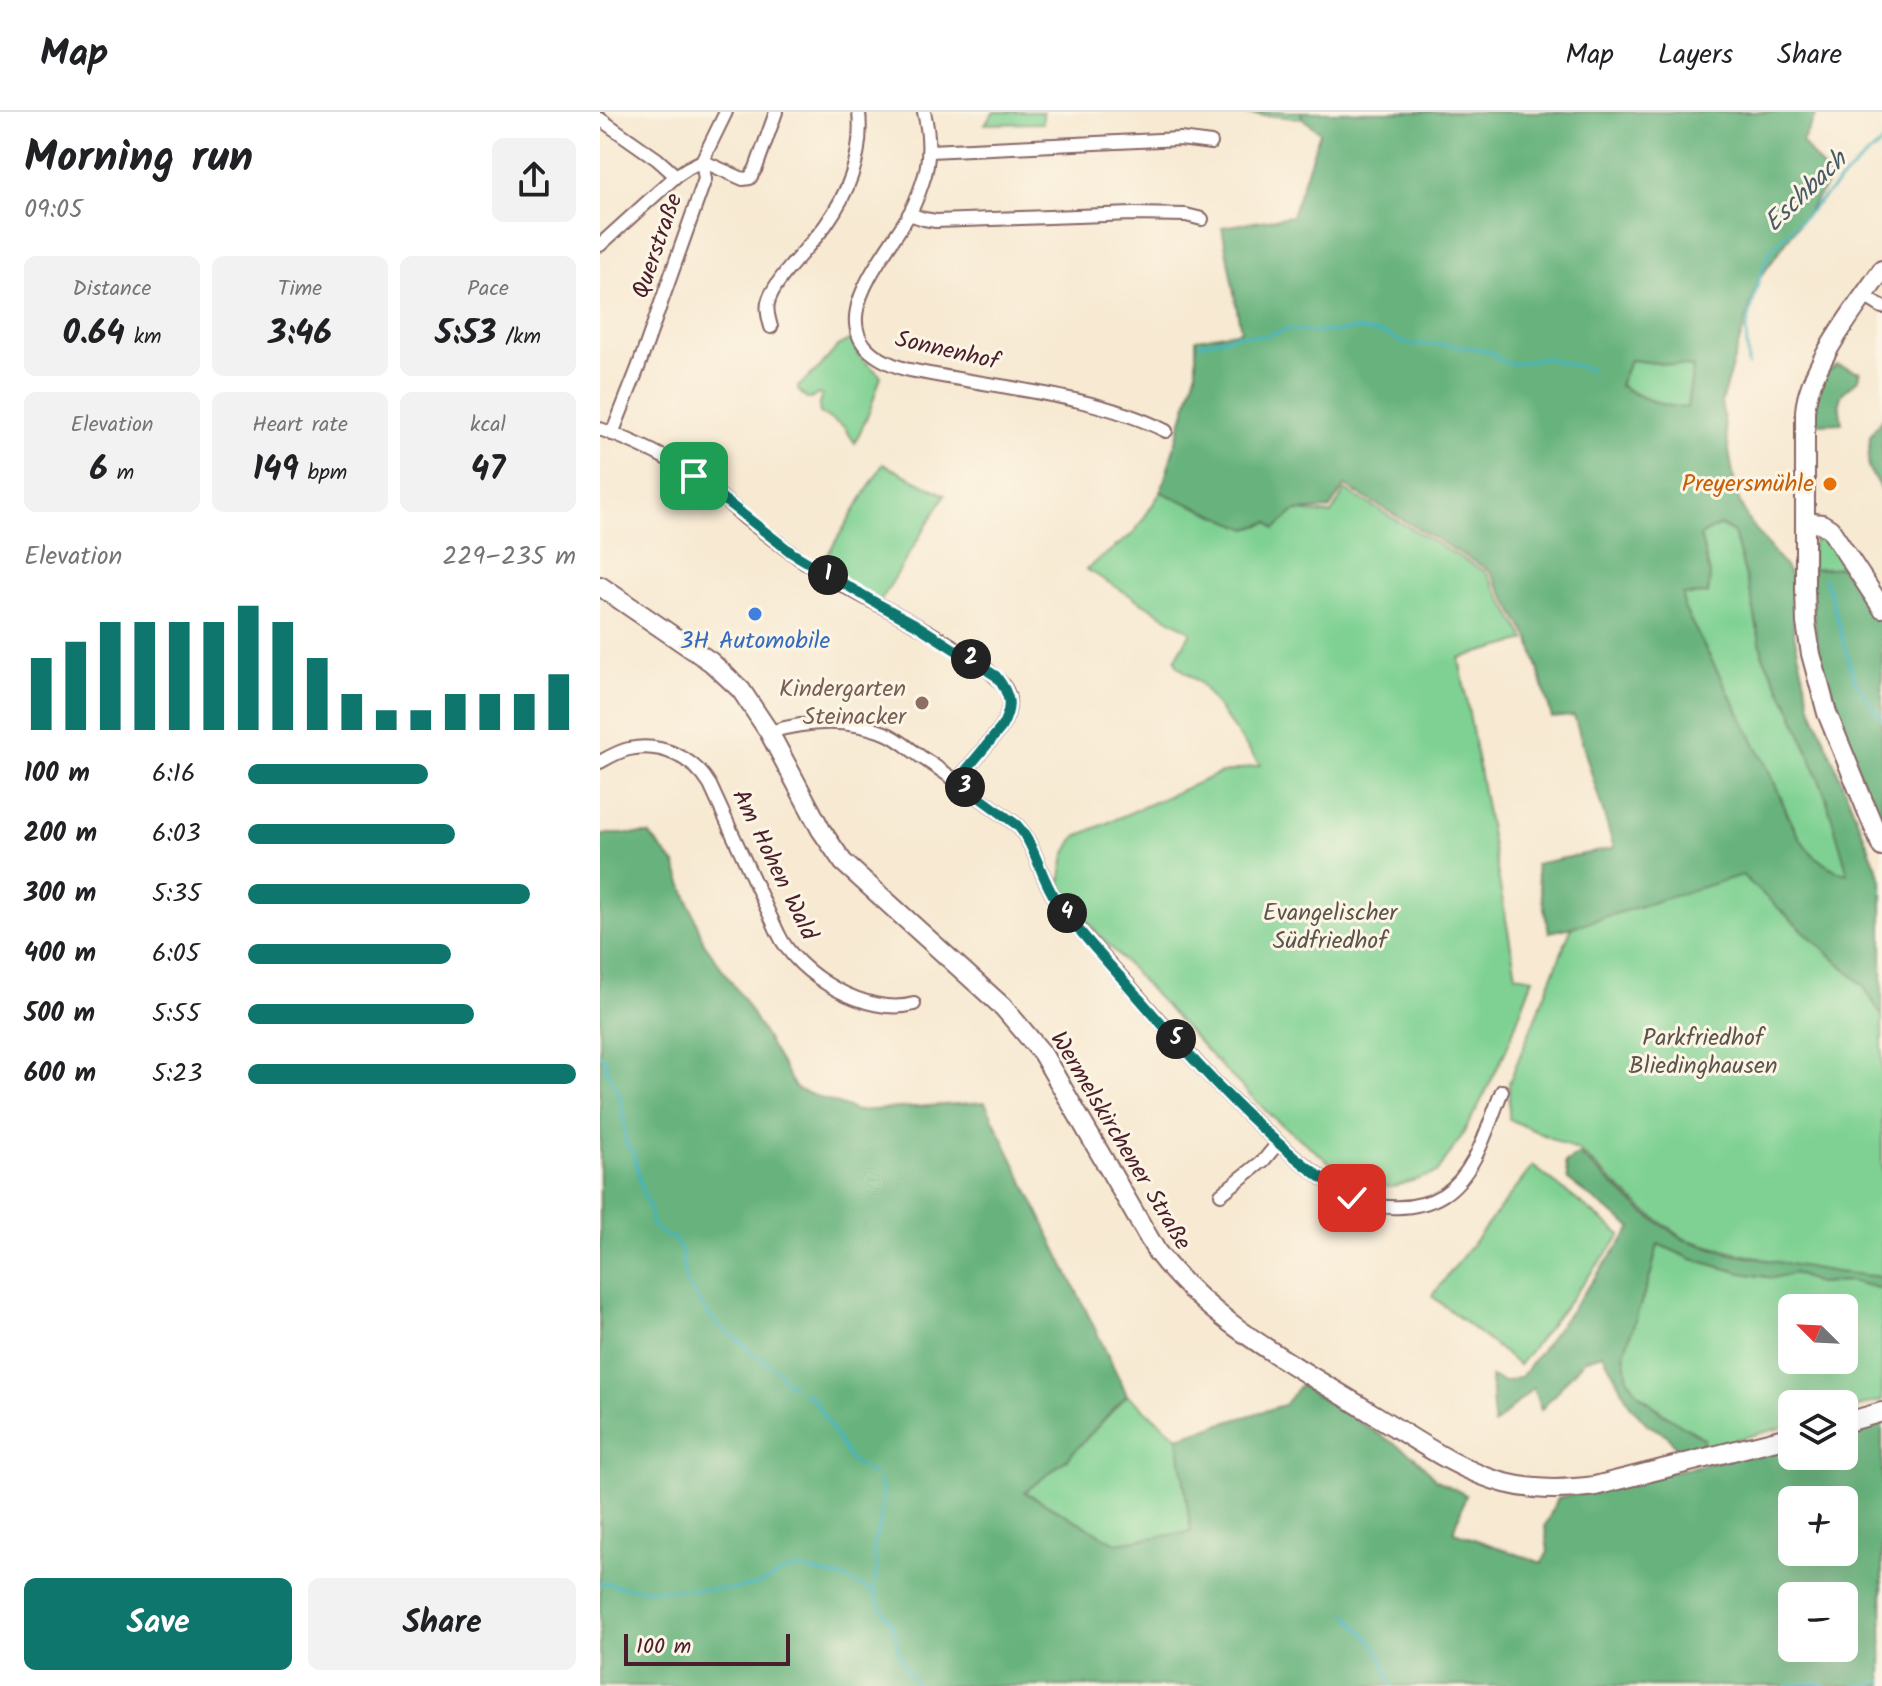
<!DOCTYPE html>
<meta charset="utf-8">
<style>
:root{--surface:#fff;--page:#f2f2f2;--text:#202124;--muted:#757577;--line:#e0e0e0;--accent:#0f766e}
body{margin:0;font-family:Kalam,sans-serif;background:var(--page);color:var(--text);height:100vh;display:flex;flex-direction:column;font-size:30px;white-space:nowrap}
*{box-sizing:border-box;margin:0}
p{font-size:26px;color:var(--muted)}
.icon{flex:none;width:44px;height:44px;fill:none;stroke:currentColor;stroke-width:2;stroke-linecap:round;stroke-linejoin:round}
.map{position:relative;flex:1;overflow:hidden}
.drawer{display:flex;flex-direction:column;background:var(--surface);width:600px}
.drawer>*{flex:none}
.needle{width:52px;rotate:294deg}
.fabs{position:absolute;left:1178px;top:1182px;display:grid;gap:16px}
.fabs a{display:grid;place-items:center;width:80px;height:80px;border-radius:12px;background:var(--surface);box-shadow:0 8px 32px #0002;font-size:40px}
.scale{position:absolute;left:24px;bottom:20px;width:166px;box-sizing:border-box;padding-left:8px;border:4px solid #4a1f2b;border-top:0;font-size:22px;line-height:28px;white-space:nowrap;color:#4a1f2b;-webkit-text-stroke:6px #fcf5e5;paint-order:stroke}
.pin{position:absolute;display:grid;place-items:center;width:68px;height:68px;color:#fff;margin:-34px;border-radius:16px;box-shadow:0 4px 12px #0006}
.km{position:absolute;width:40px;height:40px;margin:-20px;border-radius:50%;background:#222;color:#fff;font-size:22px;line-height:40px;text-align:center}
.round{display:grid;place-items:center;flex:none;width:84px;height:84px;border-radius:12px;background:var(--page)}
.summary{display:flex;align-items:center;justify-content:space-between;height:136px;padding:0 24px}
h1{font-size:44px;font-weight:800;line-height:60px}
.figures{display:grid;grid-template-columns:repeat(3,1fr);gap:12px;height:136px;padding:8px 24px}
.figures div{display:grid;align-content:center;border-radius:12px;background:var(--page);text-align:center}
.figures b{font-size:34px;font-weight:800}
.figures small{font-size:22px;font-weight:400}
.figures p{font-size:22px}
.chart{height:224px;padding:16px 24px}
.chart p{display:flex;justify-content:space-between}
.chart svg{width:100%;height:144px;margin-top:8px;stroke:var(--accent);stroke-width:6}
.button{display:flex;gap:16px;margin-top:auto;padding:16px 24px}
.button a{flex:1;height:92px;border-radius:12px;background:var(--accent);color:#fff;font-size:32px;font-weight:800;line-height:92px;text-align:center}
.button a+a{background:var(--page);color:var(--text)}
ul{padding:0 24px;list-style:none;font-size:26px}
li{display:grid;grid-template-columns:128px 96px 1fr;align-items:center;height:60px}
li i{height:20px;border-radius:10px;background:var(--accent)}
header{display:flex;align-items:center;gap:48px;box-sizing:border-box;height:112px;padding:0 40px;background:var(--surface);border-bottom:2px solid var(--line)}
header strong{font-size:38px}
nav{display:flex;gap:44px;margin-inline-start:auto;font-size:28px}
main{display:flex;flex:1;min-height:0}
.map>svg:first-child{display:block}
.green{fill:#7fd193;stroke:#64785f;stroke-width:2;fill-rule:evenodd}
.forest{fill:#67b37d;stroke:#586954;stroke-width:2;fill-rule:evenodd}
.lines{fill:none;stroke-linecap:round;stroke-linejoin:round}
.stream{stroke:#45b4be;stroke-width:3}
.street-casing{stroke:#876665;stroke-width:16}
.secondary-casing{stroke:#876665;stroke-width:22}
.street{stroke:#fff;stroke-width:12}
.secondary{stroke:#fff;stroke-width:18}
.route-casing{stroke:#fff;stroke-width:16}
.route{stroke:#0f766e;stroke-width:10}
.food-dot{fill:#e8710a;stroke:#fcf5e5;stroke-width:3}
.shop-dot{fill:#3f7fe0;stroke:#fcf5e5;stroke-width:3}
.education-dot{fill:#8d6e63;stroke:#fcf5e5;stroke-width:3}
.labels{text-anchor:middle;dominant-baseline:central;stroke-width:6;stroke-linejoin:round;paint-order:stroke}
.street-label{font-size:24px;fill:#4a1f2b;stroke:#fcf5e5}
.food-label{font-size:24px;fill:#c56008;stroke:#fcf5e5;text-anchor:end}
.shop-label{font-size:24px;fill:#366cbe;stroke:#fcf5e5}
.education-label{font-size:24px;fill:#785e54;stroke:#fcf5e5;text-anchor:end}
.park-label{font-size:24px;fill:#5a544a;stroke:#fcf5e5}
.water-label{font-size:26px;font-style:italic;fill:#485b66;stroke:#fcf5e5}
</style>
<header>
<strong>Map</strong>
<nav><a>Map</a><a>Layers</a><a>Share</a></nav>
</header>
<main>
<section class="drawer">
<div class="summary"><div><h1>Morning run</h1><p>09:05</p></div><a class="round"><svg class="icon" aria-label="share" viewBox="0 0 24 24"><path d="M12 15V3M7 8l5-5 5 5M5 13v7h14v-7"/></svg></a></div>
<div class="figures">
<div><p>Distance</p><b>0.64<small> km</small></b></div>
<div><p>Time</p><b>3:46</b></div>
<div><p>Pace</p><b>5:53<small> /km</small></b></div>
</div>
<div class="figures">
<div><p>Elevation</p><b>6<small> m</small></b></div>
<div><p>Heart rate</p><b>149<small> bpm</small></b></div>
<div><p>kcal</p><b>47</b></div>
</div>
<div class="chart"><p><span>Elevation</span>229–235 m</p>
<svg viewBox="0 0 160 44" preserveAspectRatio="none"><path d="M5 44V22M15 44V17M25 44V11M35 44V11M45 44V11M55 44V11M65 44V6M75 44V11M85 44V22M95 44V33M105 44V38M115 44V38M125 44V33M135 44V33M145 44V33M155 44V27"/></svg>
</div>
<ul>
<li><b>100 m</b>6:16<i style="width:55%"></i></li>
<li><b>200 m</b>6:03<i style="width:63%"></i></li>
<li><b>300 m</b>5:35<i style="width:86%"></i></li>
<li><b>400 m</b>6:05<i style="width:62%"></i></li>
<li><b>500 m</b>5:55<i style="width:69%"></i></li>
<li><b>600 m</b>5:23<i style="width:100%"></i></li>
</ul>
<div class="button"><a>Save</a><a>Share</a></div>
</section>
<div class="map">
<svg width="1282" height="1574" viewBox="0 0 1282 1574">
<rect width="100%" height="100%" fill="#fcf5e5"/>
<filter id="ink" filterUnits="userSpaceOnUse"><feTurbulence type="fractalNoise" baseFrequency=".0125" numOctaves="2"/><feDisplacementMap in="SourceGraphic" scale="16" xChannelSelector="R" yChannelSelector="G"/><feConvolveMatrix kernelMatrix="1 2 1 2 8 2 1 2 1" color-interpolation-filters="sRGB"/></filter>
<filter id="wash" filterUnits="userSpaceOnUse"><feTurbulence type="fractalNoise" baseFrequency=".006" numOctaves="4" result="noise"/><feDisplacementMap in="SourceGraphic" scale="32" xChannelSelector="R" yChannelSelector="G"/><feGaussianBlur stdDeviation="1.8" result="paint"/><feColorMatrix in="noise" values="0 0 0 0 0 0 0 0 0 0 0 0 0 0 0 0 0 1.4 0 .05"/><feComposite in="paint" operator="in"/></filter>
<g filter="url(#wash)">
<rect width="100%" height="100%" fill="#f7e9d2"/>
<g class="green">
<polygon points="394,0 443,0 443,11 385,12"/>
<polygon points="701,0 702,6 630,1 630,0"/>
<polygon points="251,227 259,244 281,264 270,298 255,331 244,315 220,301 219,296 222,284 218,282 211,287 207,287 198,278 198,275 220,255 239,233"/>
<path d="M 1030,248 L 1093,255 L 1087,296 C 1065,295 1037,285 1019,272 Z"/>
<polygon points="283,352 345,383 280,490 223,456 221,453"/>
<polygon points="745,378 887,461 926,528 859,546 916,863 933,866 906,938 881,989 860,1027 837,1061 793,1075 759,1074 670,1003 617,950 469,790 460,772 465,743 475,725 618,662 660,653 600,571 578,554 575,548 591,520 486,457 534,421 561,380 648,417 670,410 675,416 695,399 731,402"/>
<path d="M 1119,413 L 1134,421 L 1151,483 L 1163,544 L 1192,599 L 1226,685 L 1249,763 C 1232,759 1214,746 1204,732 C 1190,712 1183,688 1172,666 C 1144,608 1113,552 1084,496 L 1083,483 L 1108,482 L 1110,462 L 1100,424 Z"/>
<polygon points="1224,424 1227,425 1249,455 1212,457 1212,435 1215,428"/>
<polygon points="1142,762 1263,873 1282,904 1282,1173 1131,1140 1085,1127 1044,1098 979,1039 909,1007 909,971 972,815"/>
<polygon points="933,1054 1021,1123 919,1253 832,1184"/>
<path d="M 1058,1132 L 1092,1147 L 1142,1161 L 1173,1166 L 1194,1161 L 1217,1171 L 1250,1169 L 1282,1177 L 1282,1288 L 1244,1299 L 1244,1292 L 1192,1292 L 1192,1313 L 1091,1339 L 1103,1331 L 1039,1282 L 1028,1267 L 1024,1241 L 1051,1161 ZM 1192,1196 L 1244,1196 L 1244,1248 L 1192,1248 Z"/>
<polygon points="527,1283 578,1325 591,1420 516,1431 424,1379 467,1347"/>
</g>
<g class="forest">
<path d="M 701,0 L 1217,0 L 1202,30 L 1231,67 L 1158,169 L 1121,290 L 1136,381 L 1147,406 L 1192,464 L 1194,522 L 1210,592 L 1282,768 L 1282,904 L 1263,873 L 1142,763 L 972,815 L 949,820 L 935,752 L 1014,736 L 974,604 L 952,606 L 930,528 L 890,459 L 745,374 L 729,397 L 695,399 L 675,417 L 669,410 L 648,417 L 561,380 L 596,261 L 596,227 L 641,219 L 622,115 L 692,104 L 720,20 L 702,6 ZM 1030,248 L 1093,255 L 1087,296 C 1066,296 1037,285 1019,273 ZM 1120,413 L 1134,421 L 1151,483 L 1163,544 L 1192,599 L 1226,685 L 1248,762 C 1232,759 1214,746 1204,732 C 1189,712 1182,688 1172,665 C 1144,608 1113,552 1084,496 L 1083,483 L 1108,482 L 1110,462 L 1100,424 Z"/>
<path d="M 1237,253 L 1260,260 L 1257,269 C 1236,283 1238,287 1242,311 L 1214,312 C 1215,290 1215,265 1237,253 Z"/>
<polygon points="1282,306 1282,379 1268,356 1270,324"/>
<polygon points="1249,455 1282,506 1282,717 1234,598 1217,534 1213,498 1212,457"/>
<path d="M 8,722 L 49,722 L 75,752 L 104,831 L 144,888 L 196,977 L 257,999 L 385,990 L 527,1283 L 467,1347 L 425,1380 L 516,1431 L 591,1420 L 578,1325 L 684,1293 L 700,1273 L 814,1344 L 837,1368 L 866,1383 L 854,1420 L 942,1451 L 948,1440 L 945,1414 L 958,1386 L 1192,1332 L 1192,1344 L 1244,1344 L 1244,1319 L 1282,1308 L 1282,1574 L 0,1574 L 0,724 ZM 1192,1388 L 1244,1388 L 1244,1440 L 1192,1440 ZM 1192,1484 L 1244,1484 L 1244,1536 L 1192,1536 Z"/>
<polygon points="979,1042 1043,1100 1083,1127 1131,1142 1236,1160 1282,1165 1282,1177 1250,1169 1217,1171 1194,1161 1173,1166 1142,1161 1092,1147 1058,1132 1051,1161 1024,1241 1028,1267 1039,1282 1060,1300 1104,1326 1103,1331 1091,1339 1079,1339 1067,1323 1048,1313 1030,1293 1003,1242 984,1248 941,1298 933,1276 894,1313 891,1265 904,1270 921,1265 1032,1116 968,1068 965,1051"/>
</g>
<g class="lines">
<g class="stream">
<polyline points="599,232 638,223 665,224 689,217 710,220 745,219 755,217 785,222 802,230 810,232 851,233 889,239 901,249 913,252 945,246 992,258"/>
<polyline points="1148,253 1146,219 1159,167 1170,139 1255,54 1282,31"/>
<polyline points="1224,466 1230,481 1254,568 1282,607"/>
<polyline points="0,943 6,948 5,955 19,982 24,1008 26,1033 33,1040 44,1084 50,1096 51,1112 63,1123 72,1125 81,1138 85,1168 107,1201 120,1215 141,1230 152,1241 161,1245 167,1252 178,1258 184,1267 193,1274"/>
<polyline points="202,1279 215,1289 250,1348 274,1363"/>
<path d="M 278,1367 C 278,1368 283,1378 283,1379 C 283,1382 281,1408 280,1411 C 276,1428 268,1438 278,1455 C 273,1466 274,1482 280,1493 C 284,1500 290,1506 293,1515 C 299,1539 300,1554 318,1574"/>
<polyline points="0,1471 6,1471 21,1475 63,1478 132,1477 158,1473 190,1457 203,1457 247,1467 277,1482"/>
<polyline points="747,1503 778,1536 792,1574"/>
<polyline points="1187,1574 1215,1571 1225,1574"/>
<polyline points="1254,1574 1270,1573 1282,1569"/>
</g>
</g>
</g>
<g filter="url(#ink)">
<g class="lines">
<defs>
<g id="street">
<path d="M 324,0 C 330,25 331,48 322,72 C 318,84 313,96 307,106 C 275,158 211,228 305,257 C 388,275 491,281 566,319"/>
<polyline points="0,7 57,47 76,64"/>
<polyline points="330,39 580,27 611,31"/>
<polyline points="102,49 143,67 150,66 156,56 176,0"/>
<polyline points="309,102 324,107 336,109 533,102 586,103 602,107"/>
<polyline points="0,133 76,64 88,56 102,49 126,0"/>
<polyline points="1264,184 1282,195"/>
<path d="M 171,215 C 169,207 166,199 168,191 C 172,169 213,132 227,111 C 250,78 263,41 259,0"/>
<path d="M 0,317 C 33,329 64,343 93,363 C 112,376 128,391 145,406 C 159,417 174,428 189,439 C 218,460 257,482 289,498 C 315,512 392,553 405,576 C 413,589 408,604 401,616 L 357,669"/>
<polyline points="12,322 38,256 105,67 102,49"/>
<path d="M 169,620 C 208,609 246,606 285,621 C 298,626 310,637 321,645 C 354,666 385,690 417,713 C 436,734 440,765 456,788 C 477,817 503,844 527,871 C 580,933 636,998 700,1049 C 716,1061 732,1075 750,1085 C 777,1099 817,1099 843,1083 C 876,1062 888,1013 902,979"/>
<path d="M 0,650 C 9,645 19,639 29,637 C 61,630 94,646 110,673 L 178,821 C 197,863 268,905 314,892"/>
<polyline points="621,1082 664,1048 678,1031"/>
</g>
<g id="secondary">
<path d="M 1282,158 C 1256,196 1209,254 1205,299 L 1205,477 L 1206,511 L 1211,542 L 1227,601 L 1282,735"/>
<polyline points="1205,410 1222,412 1230,417 1282,496"/>
<path d="M 0,474 L 111,550 L 141,578 L 169,620 L 221,718 L 243,750 L 403,895 L 442,941 L 557,1140 C 611,1211 696,1254 770,1300 C 812,1325 858,1359 905,1371 C 935,1379 965,1378 995,1374 L 1192,1324"/>
<polyline points="1244,1311 1282,1300"/>
</g>
</defs>
<use href="#street" class="street-casing"/>
<use href="#secondary" class="secondary-casing"/>
<use href="#street" class="street"/>
<use href="#secondary" class="secondary"/>
</g>
</g>
<g class="lines" filter="url(#ink)">
<defs>
<path id="route" d="M 94,364 L 192,441 L 278,492 L 315,512 L 396,564 C 411,583 413,595 401,616 L 357,669 L 417,713 C 436,734 440,765 456,788 C 478,820 506,848 531,877 C 594,950 670,1036 752,1086"/>
</defs>
<use href="#route" class="route-casing"/>
<use href="#route" class="route"/>
</g>
<circle class="food-dot" cx="1230" cy="372" r="8"/>
<circle class="shop-dot" cx="155" cy="502" r="8"/>
<circle class="education-dot" cx="322" cy="591" r="8"/>
<g class="labels">
<g class="street-label">
<text transform="translate(58 134) rotate(-71)">Querstraße</text>
<text transform="translate(347 239) rotate(13)">Sonnenhof</text>
<text transform="translate(174 753) rotate(64)">Am Hohen Wald</text>
<text transform="translate(520 1029) rotate(59)">Wermelskirchener Straße</text>
</g>
<g class="food-label">
<text x="1214" y="372">Preyersmühle</text>
</g>
<g class="shop-label">
<text x="155" y="529">3H Automobile</text>
</g>
<g class="education-label">
<text x="306" y="577">Kindergarten<tspan x="306" dy="28">Steinacker</tspan></text>
</g>
<g class="park-label">
<text x="730" y="801">Evangelischer<tspan x="730" dy="28">Südfriedhof</tspan></text>
<text x="1103" y="926">Parkfriedhof<tspan x="1103" dy="28">Bliedinghausen</tspan></text>
</g>
<g class="water-label">
<text transform="translate(1206 80) rotate(-44)">Eschbach</text>
</g>
</g>
</svg>
<div class="fabs">
<a><svg class="needle" viewBox="-14 -14 28 28"><path d="M0-13l5 13h-10z" fill="#e53935"/><path d="M0 13l5-13h-10z" fill="#757577"/></svg></a>
<a><svg class="icon" aria-label="layers" viewBox="0 0 24 24"><path d="M12 4l9 5-9 5-9-5zM3 14l9 5 9-5"/></svg></a>
<a>+</a>
<a>−</a>
</div>
<div class="scale">100 m</div>
<div class="pin" style="left:94px;top:364px;background:#1e9e55"><svg class="icon" aria-label="arrive" viewBox="0 0 24 24"><path d="M6 21V4h12l-3 4 3 4H6"/></svg></div>
<div class="pin" style="left:752px;top:1086px;background:#d93025"><svg class="icon" aria-label="check" viewBox="0 0 24 24"><path d="M5 12l5 5 9-10"/></svg></div>
<b class="km" style="left:228px;top:463px">1</b>
<b class="km" style="left:371px;top:547px">2</b>
<b class="km" style="left:365px;top:675px">3</b>
<b class="km" style="left:467px;top:801px">4</b>
<b class="km" style="left:576px;top:927px">5</b>
</div>
</main>
